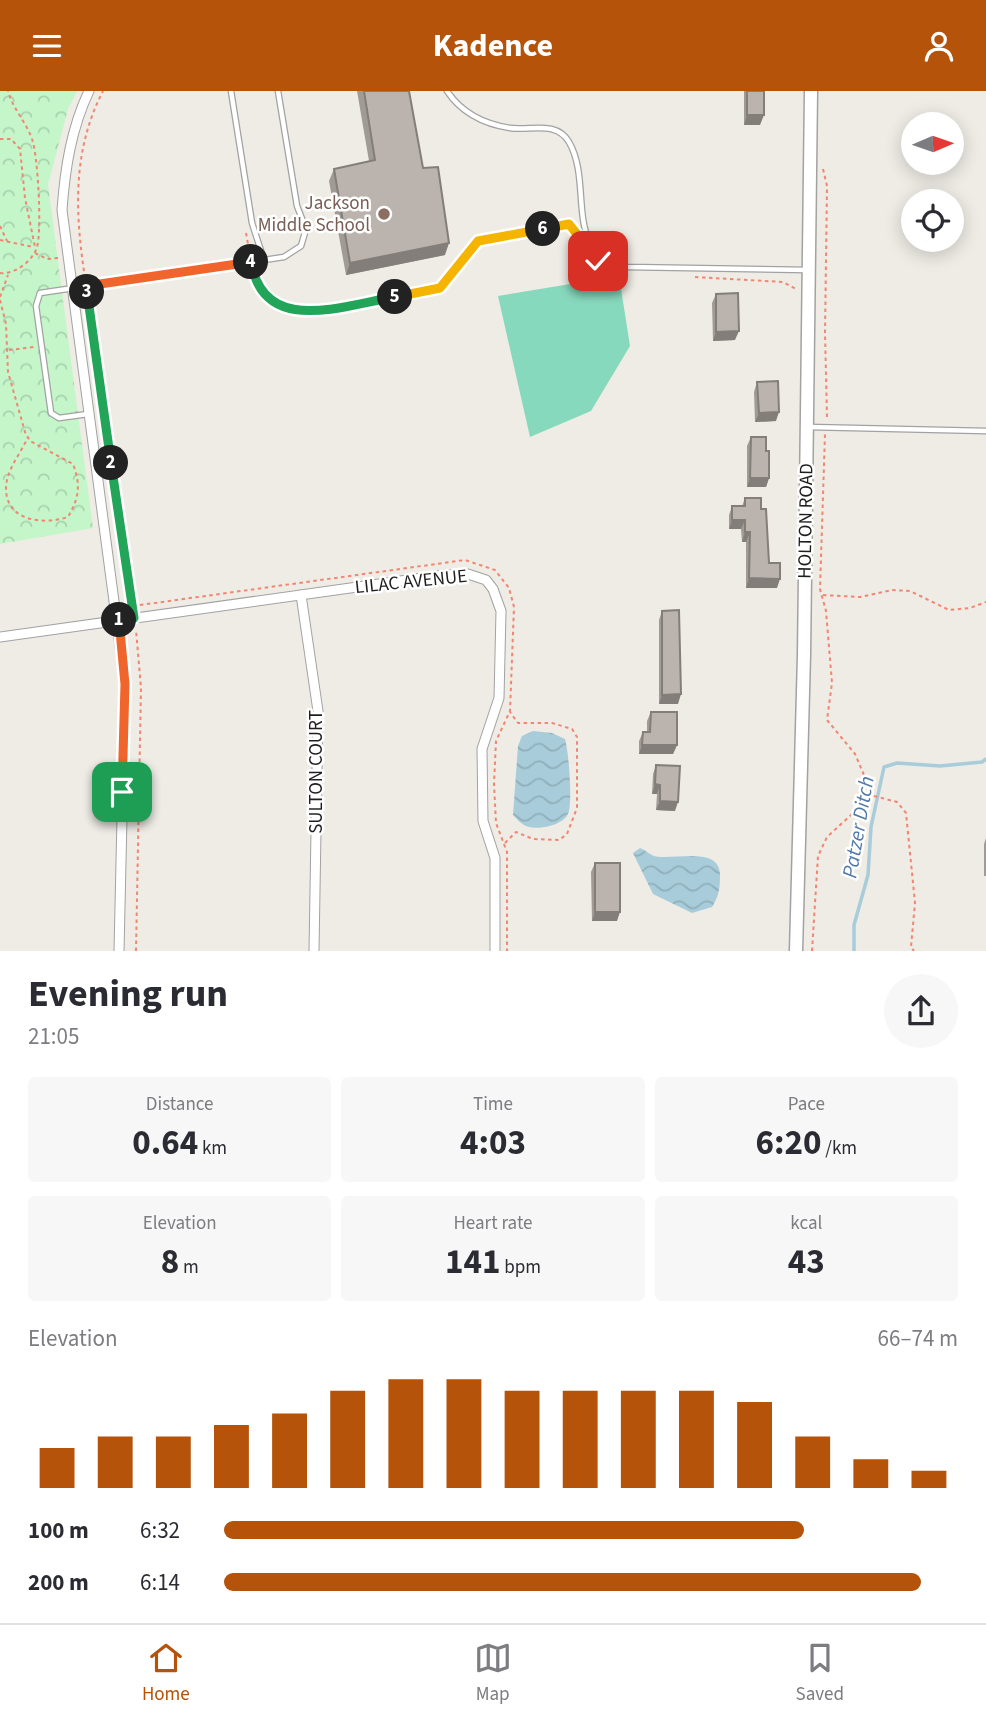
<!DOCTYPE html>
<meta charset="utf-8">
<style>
:root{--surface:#fff;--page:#f7f7f7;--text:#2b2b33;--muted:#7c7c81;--line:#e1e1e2;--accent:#b45309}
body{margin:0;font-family:"Source Sans 3",sans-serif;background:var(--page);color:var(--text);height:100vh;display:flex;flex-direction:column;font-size:26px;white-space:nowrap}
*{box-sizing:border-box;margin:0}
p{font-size:23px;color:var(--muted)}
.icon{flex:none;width:38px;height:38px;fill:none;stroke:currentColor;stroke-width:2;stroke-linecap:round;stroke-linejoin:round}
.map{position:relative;height:860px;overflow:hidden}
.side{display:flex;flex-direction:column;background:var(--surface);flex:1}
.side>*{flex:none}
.needle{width:46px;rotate:88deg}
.buttons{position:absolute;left:901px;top:21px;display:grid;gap:14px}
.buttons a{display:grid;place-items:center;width:63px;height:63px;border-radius:50%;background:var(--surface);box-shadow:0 4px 18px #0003;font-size:35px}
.pin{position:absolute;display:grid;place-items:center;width:60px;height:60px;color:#fff;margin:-30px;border-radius:14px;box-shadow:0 4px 10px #0006}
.km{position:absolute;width:35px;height:35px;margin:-18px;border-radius:50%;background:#222;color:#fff;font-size:19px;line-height:35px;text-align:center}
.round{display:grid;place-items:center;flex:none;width:74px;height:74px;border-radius:37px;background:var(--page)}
.overview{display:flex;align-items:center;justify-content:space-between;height:119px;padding:0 28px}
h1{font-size:38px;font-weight:700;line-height:52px}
.metrics{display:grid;grid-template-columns:repeat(3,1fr);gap:10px;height:119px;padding:7px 28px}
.metrics div{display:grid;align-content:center;border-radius:7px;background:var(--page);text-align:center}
.metrics b{font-size:35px;font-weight:700}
.metrics small{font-size:19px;font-weight:400}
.metrics p{font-size:19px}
.chart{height:196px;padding:14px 28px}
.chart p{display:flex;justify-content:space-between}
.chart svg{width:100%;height:126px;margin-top:7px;stroke:var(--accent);stroke-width:6}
ul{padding:0 28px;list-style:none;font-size:23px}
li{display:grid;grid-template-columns:112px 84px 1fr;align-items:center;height:52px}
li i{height:18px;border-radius:9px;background:var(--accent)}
header{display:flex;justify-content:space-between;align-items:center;height:91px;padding:0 28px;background:var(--accent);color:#fff;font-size:32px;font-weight:700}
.tab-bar{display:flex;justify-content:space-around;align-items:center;height:98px;border-top:2px solid var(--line);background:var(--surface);font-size:19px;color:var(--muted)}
.tab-bar a{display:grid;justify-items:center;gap:4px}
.tab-bar .on{color:var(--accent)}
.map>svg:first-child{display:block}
.park{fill:url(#park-crowns)}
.pitch{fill:#87d9bd}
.water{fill:url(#water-waves)}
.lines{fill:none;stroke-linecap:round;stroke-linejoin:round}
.stream{stroke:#a8ccd9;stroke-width:3.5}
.service-casing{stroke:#a2a2a2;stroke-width:7}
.minor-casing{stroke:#a2a2a2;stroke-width:11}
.tertiary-casing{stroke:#a2a2a2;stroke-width:15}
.path{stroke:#f18673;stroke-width:2;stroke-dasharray:3.5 3.5;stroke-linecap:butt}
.service{stroke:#fff;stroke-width:4.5}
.minor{stroke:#fff;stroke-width:9}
.tertiary{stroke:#fff;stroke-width:12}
.wall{fill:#a19b96}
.shaded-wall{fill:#837e7a}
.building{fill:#bbb4ae;stroke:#837e7a;stroke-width:2}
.split-1-casing{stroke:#fff;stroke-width:14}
.split-2-casing{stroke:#fff;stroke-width:14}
.split-3-casing{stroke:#fff;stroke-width:14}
.split-4-casing{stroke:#fff;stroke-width:14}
.split-5-casing{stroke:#fff;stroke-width:14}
.split-6-casing{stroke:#fff;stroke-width:14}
.split-7-casing{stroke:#fff;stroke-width:14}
.split-1{stroke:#f0652b;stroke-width:9}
.split-2{stroke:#22a559;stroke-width:9}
.split-3{stroke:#22a559;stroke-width:9}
.split-4{stroke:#f0652b;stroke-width:9}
.split-5{stroke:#22a559;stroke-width:9}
.split-6{stroke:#f5b400;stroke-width:9}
.split-7{stroke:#f5b400;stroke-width:9}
.education-dot{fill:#8d6e63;stroke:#fff;stroke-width:2.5}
.labels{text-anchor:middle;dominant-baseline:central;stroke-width:5;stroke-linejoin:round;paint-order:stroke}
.education-label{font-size:19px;fill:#785e54;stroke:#fff;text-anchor:end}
.street-label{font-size:19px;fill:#1e1e1e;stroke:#fff}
.water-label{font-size:21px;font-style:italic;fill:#5078a8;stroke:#fff}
</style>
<header><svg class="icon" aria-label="menu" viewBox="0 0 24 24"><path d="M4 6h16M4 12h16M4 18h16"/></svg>Kadence<svg class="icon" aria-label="person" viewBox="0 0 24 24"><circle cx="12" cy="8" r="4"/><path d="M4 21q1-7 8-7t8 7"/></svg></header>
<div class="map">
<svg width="986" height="860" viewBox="0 0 986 860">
<defs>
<pattern id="park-crowns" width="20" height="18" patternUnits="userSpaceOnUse" patternTransform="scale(1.75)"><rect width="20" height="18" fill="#c4f6ca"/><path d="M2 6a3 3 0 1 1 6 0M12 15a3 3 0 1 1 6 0" fill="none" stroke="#a8d2ad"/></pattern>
<pattern id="water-waves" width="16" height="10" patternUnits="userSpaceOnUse" patternTransform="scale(1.75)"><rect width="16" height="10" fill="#a8ccd9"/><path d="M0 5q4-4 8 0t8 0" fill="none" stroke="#90afba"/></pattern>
</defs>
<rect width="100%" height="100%" fill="#eeece5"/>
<polygon class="park" points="0,0 77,0 68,18 48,94 93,437 0,453"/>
<polygon class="pitch" points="619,185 630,255 591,320 530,346 498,205"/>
<g class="water">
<path d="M 533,640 L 552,642 L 565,648 C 569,663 572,705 569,720 C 566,734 538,740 526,735 C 521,733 516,727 513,724 L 518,655 L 522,645 Z"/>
<path d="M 640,757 C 645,759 649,763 654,765 C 672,770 720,754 720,784 C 720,797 719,805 712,816 L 692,822 L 653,803 L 633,762 Z"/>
</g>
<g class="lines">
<polyline class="stream" points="854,860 854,834 868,784 871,736 884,676 897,672 940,675 982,671 986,668"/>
<defs>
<g id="service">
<polyline points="231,0 252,132 264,169"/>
<path d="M 447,0 C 461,21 484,33 510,37 C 530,40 556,29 569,51 C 594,94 561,164 627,176 L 808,179"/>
<polyline points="88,323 59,327 51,322 36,215 40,202 284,166 301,155 306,138 297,115 278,0"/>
<polyline points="808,336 986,340"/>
</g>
<g id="minor">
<path d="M 89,0 C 71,38 65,78 62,119 L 125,593 L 119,860"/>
<polyline points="301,504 318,620 314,860"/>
<polyline points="0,546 443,484 468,483 486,489 493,498 501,520 499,607 482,658 483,730 495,767 495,860"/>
</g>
<polyline id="tertiary" points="796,860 804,564 811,0"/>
</defs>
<use href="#service" class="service-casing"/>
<use href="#minor" class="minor-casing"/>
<use href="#tertiary" class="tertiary-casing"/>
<g class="path">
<polyline points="0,48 11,48 20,58 25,107 35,156"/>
<polyline points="823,78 827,95 825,242 827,327"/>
<polyline points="0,135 7,150"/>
<polyline points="246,142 250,164"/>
<polyline points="0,149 33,156"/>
<polyline points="35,162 47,168 59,167"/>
<path d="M 252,180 C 263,206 277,218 305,221 L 433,200 L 440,197 L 478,150 L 569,133 L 579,146"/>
<path d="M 0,182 C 14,184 33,170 37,156 C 42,140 38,64 32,48 C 26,31 13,18 8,0"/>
<polyline points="695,186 783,191 796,198"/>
<path d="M 85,187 C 75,122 72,60 103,0"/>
<polyline points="87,203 133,516"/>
<polyline points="0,206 8,184"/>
<path d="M 0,209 L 6,233 L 8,281 L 25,341 L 30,350 L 73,373 C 81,394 79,407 68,426 C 44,434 5,431 6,396 C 7,378 21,362 28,346"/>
<polyline points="9,259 34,256"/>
<polyline points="823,504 860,506 892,499 910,500 949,519 970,517 986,511"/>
<polyline points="133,515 465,469 495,479 509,497 514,516 510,620 496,650 494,693 496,732 507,761 507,860"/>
<polyline points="874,705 897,711 906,722 915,812 911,856 914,860"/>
<polyline points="505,752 516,741 533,748 559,749 567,743 577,717 577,646 572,638 552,632 518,632 510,621"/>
<polyline points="136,860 141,597 136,539"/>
<polyline points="812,860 818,765 827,746 851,724 860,709 873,705 855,663 827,629 832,592 826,520 820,498 825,343"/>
</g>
<use href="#service" class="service"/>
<use href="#minor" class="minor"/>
<use href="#tertiary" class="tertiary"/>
</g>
<g class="wall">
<polygon points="357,0 409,0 423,77 445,164 346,184 329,90 334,78 369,70"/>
<polygon points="744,0 764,0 760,34 744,34"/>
<polygon points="716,203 735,249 713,250 712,212"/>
<polygon points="757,291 776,330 755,331 754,301"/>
<polygon points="751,346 766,360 769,387 766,396 747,396 747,355"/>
<polygon points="745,407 761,418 769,472 777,497 746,497 746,451 742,451 741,438 729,438 729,424 732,415 742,415"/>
<polygon points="662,520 678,613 659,613 659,529"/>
<polygon points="651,621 677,654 673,663 639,663 639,650 643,641 647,641 647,630"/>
<polygon points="656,674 675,720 656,719 657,703 652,703 653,683"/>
<polygon points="986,747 986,785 984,785 984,753"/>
<polygon points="595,772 617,830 592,830 591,781"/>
</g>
<g class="shaded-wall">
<polygon points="747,24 764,24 760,34 744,34"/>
<polygon points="449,152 445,164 346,184 350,172"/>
<polygon points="739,240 735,249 713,250 716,241"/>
<polygon points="779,321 776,330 755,331 759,322"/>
<polygon points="750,387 769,387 766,396 747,396"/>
<polygon points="732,429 745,429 741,438 729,438"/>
<polygon points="745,441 750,441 746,451 742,451"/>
<polygon points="749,487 780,488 777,497 746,497"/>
<polygon points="681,603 678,613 659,613 662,604"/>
<polygon points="642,654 677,654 673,663 639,663"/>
<polygon points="655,693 660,694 657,703 652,703"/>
<polygon points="660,710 678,711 675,720 656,719"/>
<polygon points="595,821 620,821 617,830 592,830"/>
</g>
<g class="building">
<polygon points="364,0 409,0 423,77 438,76 449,152 350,172 334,78 375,69"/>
<rect x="747" y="0" width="17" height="24"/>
<polygon points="738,202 739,240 716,241 716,203"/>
<polygon points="778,290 779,321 759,322 757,291"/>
<polygon points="751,346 766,346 766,360 769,360 769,387 750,387"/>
<polygon points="745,407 761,407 761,418 766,418 769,472 780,472 780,488 749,487 750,441 745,441 745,429 732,429 732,415 745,415"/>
<polygon points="679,519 681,603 662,604 662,520"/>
<polygon points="651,621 677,621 677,654 642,654 643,641 650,641"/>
<polygon points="656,674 680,675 678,711 660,710 660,694 655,693"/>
<rect x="595" y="772" width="25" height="49"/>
</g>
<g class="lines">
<defs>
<polyline id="split-1" points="119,529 125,593 122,701"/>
<polyline id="split-2" points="111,372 134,527 119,529"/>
<polyline id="split-3" points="87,201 111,372"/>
<polyline id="split-4" points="87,201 86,195 251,171"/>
<path id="split-5" d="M 251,171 C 264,246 343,214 395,206"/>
<polyline id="split-6" points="395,206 440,197 478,150 543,138"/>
<polyline id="split-7" points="543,138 569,133 598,170"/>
</defs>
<use href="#split-1" class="split-1-casing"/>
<use href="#split-2" class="split-2-casing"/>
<use href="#split-3" class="split-3-casing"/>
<use href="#split-4" class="split-4-casing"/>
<use href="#split-5" class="split-5-casing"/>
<use href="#split-6" class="split-6-casing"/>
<use href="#split-7" class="split-7-casing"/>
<use href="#split-1" class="split-1"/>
<use href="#split-2" class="split-2"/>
<use href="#split-3" class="split-3"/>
<use href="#split-4" class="split-4"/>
<use href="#split-5" class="split-5"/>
<use href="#split-6" class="split-6"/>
<use href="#split-7" class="split-7"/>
</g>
<circle class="education-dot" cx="384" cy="123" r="7"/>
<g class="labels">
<g class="education-label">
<text x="370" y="112">Jackson<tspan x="370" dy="22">Middle School</tspan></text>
</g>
<g class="street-label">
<text transform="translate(806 430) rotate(-89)">HOLTON ROAD</text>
<text transform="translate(411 491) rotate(-6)">LILAC AVENUE</text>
<text transform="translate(316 681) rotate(-90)">SULTON COURT</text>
</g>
<g class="water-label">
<text transform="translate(858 736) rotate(-80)">Patzer Ditch</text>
</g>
</g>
</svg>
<div class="buttons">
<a><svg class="needle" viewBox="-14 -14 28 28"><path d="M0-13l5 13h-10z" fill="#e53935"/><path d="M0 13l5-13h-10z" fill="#7c7c81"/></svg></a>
<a><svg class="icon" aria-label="locate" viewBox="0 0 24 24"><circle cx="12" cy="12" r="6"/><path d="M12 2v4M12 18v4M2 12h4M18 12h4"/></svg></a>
</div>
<div class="pin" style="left:122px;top:701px;background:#1e9e55"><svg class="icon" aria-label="arrive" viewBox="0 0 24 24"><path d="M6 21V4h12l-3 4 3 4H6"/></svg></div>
<div class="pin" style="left:598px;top:170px;background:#d93025"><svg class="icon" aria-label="check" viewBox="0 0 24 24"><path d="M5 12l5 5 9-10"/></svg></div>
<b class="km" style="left:119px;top:529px">1</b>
<b class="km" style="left:111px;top:372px">2</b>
<b class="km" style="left:87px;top:201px">3</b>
<b class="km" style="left:251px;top:171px">4</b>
<b class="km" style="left:395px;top:206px">5</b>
<b class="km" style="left:543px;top:138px">6</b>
</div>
<section class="side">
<div class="overview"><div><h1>Evening run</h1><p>21:05</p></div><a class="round"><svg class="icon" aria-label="share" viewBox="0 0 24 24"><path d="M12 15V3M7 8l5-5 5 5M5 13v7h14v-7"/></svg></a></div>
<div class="metrics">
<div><p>Distance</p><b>0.64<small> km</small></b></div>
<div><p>Time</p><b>4:03</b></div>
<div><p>Pace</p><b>6:20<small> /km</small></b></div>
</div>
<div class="metrics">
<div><p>Elevation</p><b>8<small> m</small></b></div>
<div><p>Heart rate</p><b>141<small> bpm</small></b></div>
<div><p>kcal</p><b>43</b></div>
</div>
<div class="chart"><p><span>Elevation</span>66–74 m</p>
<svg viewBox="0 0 160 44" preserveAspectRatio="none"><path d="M5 44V30M15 44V26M25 44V26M35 44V22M45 44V18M55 44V10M65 44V6M75 44V6M85 44V10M95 44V10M105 44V10M115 44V10M125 44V14M135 44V26M145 44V34M155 44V38"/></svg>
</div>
<ul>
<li><b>100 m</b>6:32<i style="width:79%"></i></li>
<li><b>200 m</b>6:14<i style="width:95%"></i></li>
</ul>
</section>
<nav class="tab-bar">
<a class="on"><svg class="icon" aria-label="home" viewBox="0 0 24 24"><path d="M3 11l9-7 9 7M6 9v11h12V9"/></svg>Home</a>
<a><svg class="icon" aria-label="map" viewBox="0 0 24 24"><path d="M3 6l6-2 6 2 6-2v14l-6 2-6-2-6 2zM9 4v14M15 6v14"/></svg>Map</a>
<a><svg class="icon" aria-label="saved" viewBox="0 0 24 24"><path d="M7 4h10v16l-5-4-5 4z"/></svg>Saved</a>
</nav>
